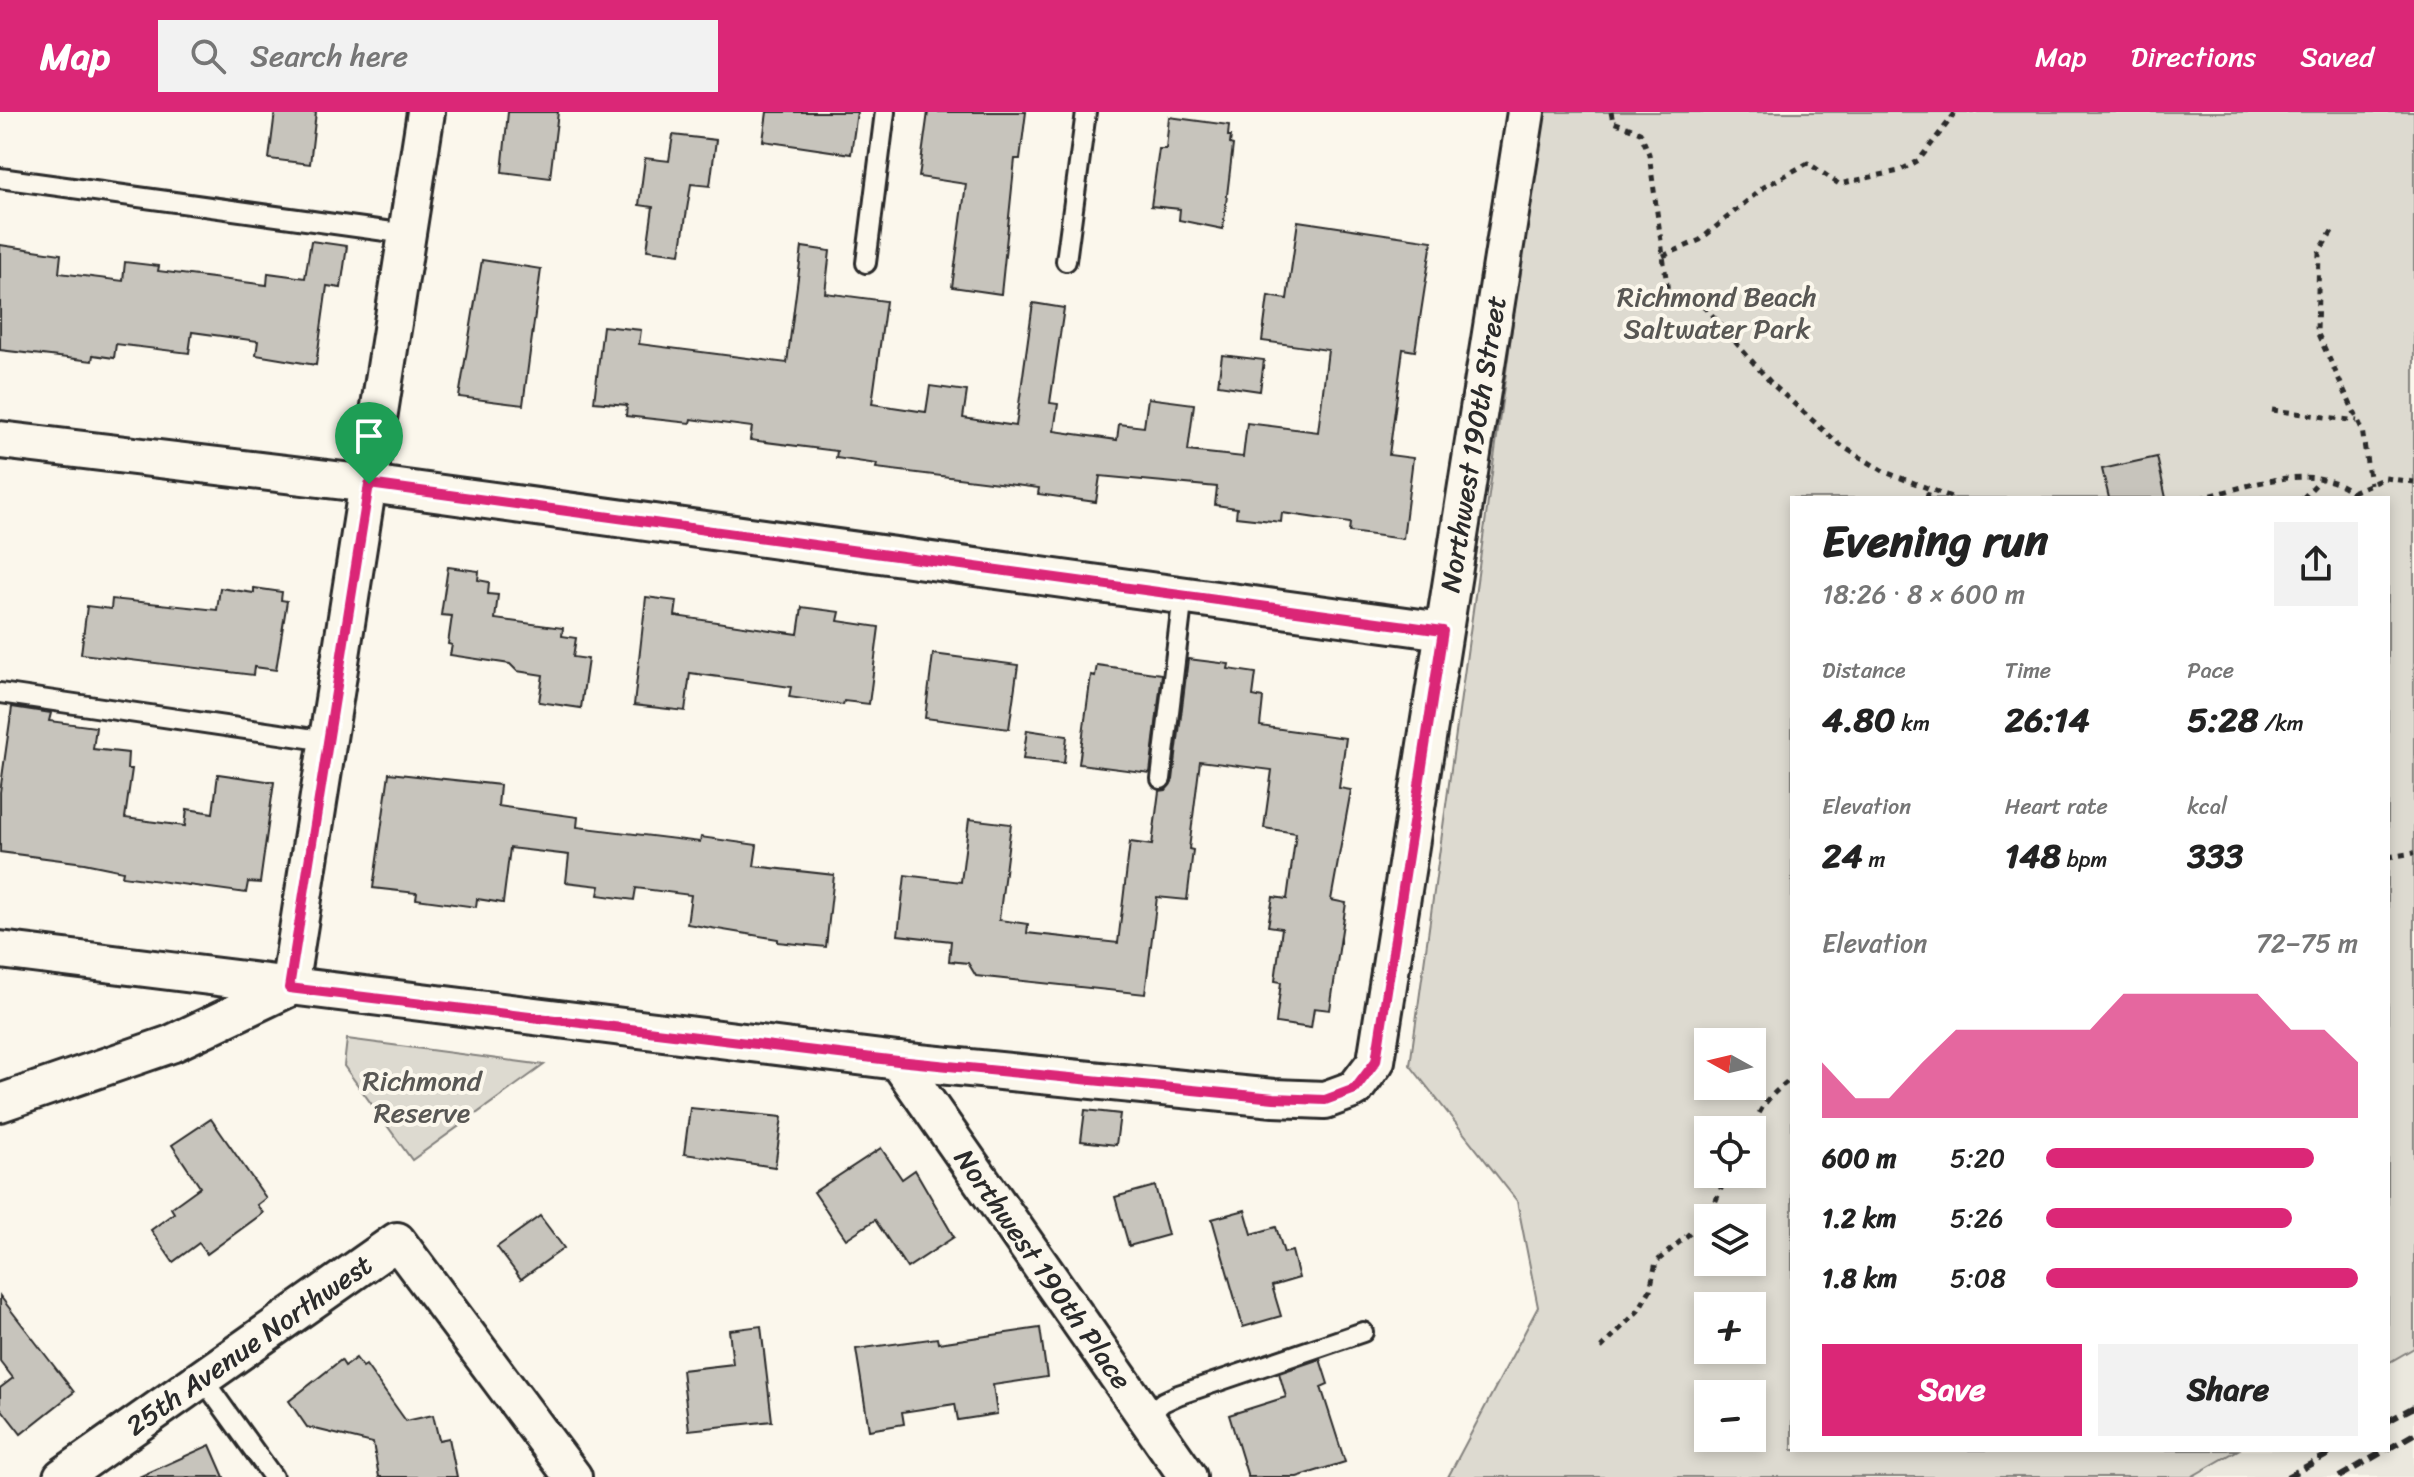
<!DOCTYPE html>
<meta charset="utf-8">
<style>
:root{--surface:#fff;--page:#f2f2f2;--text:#222;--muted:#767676;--accent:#db2777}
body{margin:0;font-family:Sriracha,sans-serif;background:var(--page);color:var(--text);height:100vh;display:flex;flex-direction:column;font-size:30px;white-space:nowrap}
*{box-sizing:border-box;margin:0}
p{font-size:26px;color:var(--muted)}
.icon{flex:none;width:44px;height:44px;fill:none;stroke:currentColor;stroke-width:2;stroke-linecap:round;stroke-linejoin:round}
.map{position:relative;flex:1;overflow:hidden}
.details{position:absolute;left:1790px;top:384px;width:600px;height:956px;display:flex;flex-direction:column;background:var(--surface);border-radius:0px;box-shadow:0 4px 12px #0003}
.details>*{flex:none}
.needle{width:52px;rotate:278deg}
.buttons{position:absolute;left:1694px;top:916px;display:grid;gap:16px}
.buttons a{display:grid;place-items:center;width:72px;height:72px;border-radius:0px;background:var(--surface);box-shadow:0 4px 12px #0003;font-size:40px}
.pin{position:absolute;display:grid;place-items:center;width:68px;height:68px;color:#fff;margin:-82px -34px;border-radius:50% 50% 50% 0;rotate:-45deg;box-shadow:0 0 8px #0007}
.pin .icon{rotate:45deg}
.round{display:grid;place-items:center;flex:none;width:84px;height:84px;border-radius:0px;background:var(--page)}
.head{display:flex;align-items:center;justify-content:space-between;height:136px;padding:0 32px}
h1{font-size:44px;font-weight:700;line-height:60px}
.stats{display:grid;grid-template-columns:repeat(3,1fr);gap:12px;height:136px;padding:8px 32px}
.stats div{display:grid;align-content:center}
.stats b{font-size:34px;font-weight:700}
.stats small{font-size:22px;font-weight:400}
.stats p{font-size:22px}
.chart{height:224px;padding:16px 32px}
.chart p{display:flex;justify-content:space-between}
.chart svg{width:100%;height:144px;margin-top:8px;fill:var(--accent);opacity:.7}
.cta{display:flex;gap:16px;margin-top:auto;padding:16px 32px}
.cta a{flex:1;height:92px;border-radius:0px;background:var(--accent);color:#fff;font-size:32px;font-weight:700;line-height:92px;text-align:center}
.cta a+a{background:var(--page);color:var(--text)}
ul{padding:0 32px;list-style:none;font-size:26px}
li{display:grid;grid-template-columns:128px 96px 1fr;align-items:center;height:60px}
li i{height:20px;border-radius:10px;background:var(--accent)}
header{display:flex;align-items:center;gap:48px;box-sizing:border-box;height:112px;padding:0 40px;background:var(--accent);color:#fff}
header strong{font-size:38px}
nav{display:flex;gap:44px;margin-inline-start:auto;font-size:28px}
.search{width:560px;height:72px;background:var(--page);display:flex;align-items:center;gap:20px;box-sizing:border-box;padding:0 28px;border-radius:0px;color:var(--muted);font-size:30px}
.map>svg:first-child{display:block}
.built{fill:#ebe8de}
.green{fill:#dddad0;stroke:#84827e;stroke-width:2;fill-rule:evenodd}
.building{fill:#c7c4bc;stroke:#2b2b2b;stroke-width:2}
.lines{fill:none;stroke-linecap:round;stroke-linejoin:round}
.service-casing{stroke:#2b2b2b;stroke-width:24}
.minor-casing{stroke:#2b2b2b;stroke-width:42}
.path{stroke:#2b2b2b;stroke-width:5;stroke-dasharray:6 6;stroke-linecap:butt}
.service{stroke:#fbf7ec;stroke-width:18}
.minor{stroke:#fbf7ec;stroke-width:36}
.rail{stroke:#2b2b2b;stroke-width:6;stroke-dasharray:12 6;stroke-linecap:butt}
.route-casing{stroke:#fff;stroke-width:16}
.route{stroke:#db2777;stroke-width:10}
.labels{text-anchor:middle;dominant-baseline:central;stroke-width:8;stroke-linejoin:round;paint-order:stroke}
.park-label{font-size:28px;fill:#585754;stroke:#fbf7ec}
.street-label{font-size:28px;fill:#2b2b2b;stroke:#fbf7ec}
</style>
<header>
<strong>Map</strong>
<div class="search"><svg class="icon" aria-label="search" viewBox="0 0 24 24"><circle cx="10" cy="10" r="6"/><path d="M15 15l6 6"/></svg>Search here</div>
<nav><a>Map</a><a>Directions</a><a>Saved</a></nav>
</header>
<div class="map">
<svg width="2414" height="1365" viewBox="0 0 2414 1365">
<rect width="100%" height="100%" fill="#fbf7ec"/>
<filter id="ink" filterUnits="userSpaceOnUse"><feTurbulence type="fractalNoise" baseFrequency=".0125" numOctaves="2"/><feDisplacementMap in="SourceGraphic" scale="16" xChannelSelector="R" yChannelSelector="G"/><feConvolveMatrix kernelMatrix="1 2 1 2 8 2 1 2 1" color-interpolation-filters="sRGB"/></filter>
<g filter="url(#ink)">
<polygon class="built" points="2414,1236 2414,1365 2191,1365 2238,1338 2388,1338 2388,1251"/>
<g class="green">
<path d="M 1542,0 L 2414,0 L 2414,1236 L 2388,1251 L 2388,386 L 1792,386 L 1792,1338 L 2238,1338 L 2191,1365 L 1448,1365 L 1538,1195 L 1517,1089 L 1410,953 ZM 1708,930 L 1752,930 L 1752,974 L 1708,974 ZM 1708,1018 L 1752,1018 L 1752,1062 L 1708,1062 ZM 1708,1106 L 1752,1106 L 1752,1150 L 1708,1150 ZM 1708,1194 L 1752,1194 L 1752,1238 L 1708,1238 ZM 1708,1282 L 1752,1282 L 1752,1326 L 1708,1326 Z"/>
<polygon points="347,927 544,953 412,1048 344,954"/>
</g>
<g class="building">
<polygon points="275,0 316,0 310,52 269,47"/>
<polygon points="508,0 558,0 550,66 502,60"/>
<polygon points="767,0 857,0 851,42 763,29"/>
<polygon points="928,0 1026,0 1020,47 1015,47 1001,182 952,175 966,72 919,65"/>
<polygon points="1169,5 1229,13 1228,24 1231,24 1230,32 1233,33 1223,117 1179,108 1180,97 1151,94 1159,37 1166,37"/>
<polygon points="673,23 716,28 710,74 691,72 680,142 647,138 653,95 639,93 645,46 669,49"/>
<polygon points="1298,109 1432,129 1415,239 1403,237 1389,343 1413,346 1403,427 1349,420 1350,411 1282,401 1281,410 1236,405 1237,396 1215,393 1217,375 1100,364 1096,390 1038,382 1039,376 876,356 877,352 836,346 837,339 750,328 752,315 691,307 690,311 626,304 627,293 594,290 603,214 641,218 639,232 787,251 802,135 830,139 825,181 886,189 872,292 926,300 930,274 967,279 963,306 1016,314 1033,191 1064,196 1050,291 1058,292 1054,319 1117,328 1119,312 1144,315 1148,286 1194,292 1188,339 1243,345 1247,311 1318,320 1328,238 1262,229 1268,184 1287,187"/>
<polygon points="311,129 347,134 341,176 327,174 316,253 256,243 258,229 192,220 189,241 116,232 114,246 93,243 92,249 0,238 0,133 61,142 59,161 123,169 125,150 159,154 158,159 267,173 268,161 305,166"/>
<polygon points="482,148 541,157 523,293 459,285"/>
<polygon points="1222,243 1264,248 1260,279 1218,273"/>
<polygon points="2157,345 2166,386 2109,386 2102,357"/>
<polygon points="448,455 479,459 478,468 489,470 488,482 498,483 495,507 563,516 562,524 576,526 573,545 588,547 581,596 539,590 543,563 517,559 510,552 450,543 452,533 448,532 452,504 441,503"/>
<polygon points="220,476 254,481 254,476 282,480 281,488 287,489 276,558 254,555 253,563 81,542 87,494 111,497 112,487 217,498"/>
<polygon points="646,485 677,489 675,504 798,522 802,495 840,500 838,509 879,515 869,592 844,589 843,593 789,585 791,575 690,561 685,599 634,593"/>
<polygon points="933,542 1018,553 1009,617 925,606"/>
<polygon points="1188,547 1229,552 1228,557 1256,561 1253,584 1263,586 1260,614 1346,626 1339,676 1351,678 1331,788 1346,791 1330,898 1314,896 1311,916 1276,911 1281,870 1275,869 1282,816 1268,814 1273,785 1287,787 1296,721 1264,716 1272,658 1200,649 1189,737 1193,738 1187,788 1157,785 1145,882 976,864 968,851 949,849 951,829 898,823 905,763 961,770 969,707 1011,712 999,808 1028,812 1027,821 1118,831 1130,730 1152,733 1159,679 1166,678 1173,668"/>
<polygon points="1097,553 1162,562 1150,661 1079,652 1091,563 1095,564"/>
<polygon points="12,595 51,601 49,609 96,615 93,637 128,641 127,657 132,657 125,706 185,714 187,697 213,701 218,662 274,670 260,771 248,770 246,781 122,764 123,759 84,751 0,740 0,680"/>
<polygon points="1027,618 1067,624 1064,651 1023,647"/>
<polygon points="389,661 500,673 498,694 578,705 577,715 700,730 701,725 757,733 754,754 834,763 826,835 778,830 778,827 687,812 691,783 636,776 634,788 598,783 600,774 566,770 569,743 510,736 503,791 477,787 476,795 416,787 417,781 373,776"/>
<polygon points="690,996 782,1005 775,1055 684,1042"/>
<polygon points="1085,998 1120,1002 1116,1033 1081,1029"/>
<polygon points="211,1007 266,1086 257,1093 263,1101 207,1142 199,1131 173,1150 151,1118 174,1101 171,1096 200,1075 172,1033"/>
<polygon points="881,1036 902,1067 915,1058 954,1125 907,1156 875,1108 846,1127 814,1080"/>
<polygon points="1155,1074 1168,1123 1129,1134 1115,1085"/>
<polygon points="1245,1098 1252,1122 1276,1115 1284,1141 1292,1139 1299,1166 1272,1174 1281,1204 1243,1215 1212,1107"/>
<polygon points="540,1104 564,1136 521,1167 497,1135"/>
<polygon points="0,1184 74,1280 21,1322 0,1295 0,1276 13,1266 0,1249"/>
<polygon points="761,1214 772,1309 689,1318 682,1258 733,1252 729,1218"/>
<polygon points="1040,1216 1047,1265 993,1273 997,1302 958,1308 955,1292 902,1300 904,1312 869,1318 856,1237 937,1226 938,1231"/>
<polygon points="356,1246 363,1255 366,1253 406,1309 433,1303 439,1328 449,1326 457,1365 379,1365 373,1331 307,1315 289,1289 341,1248 345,1254"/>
<polygon points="1320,1247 1328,1272 1321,1275 1345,1350 1297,1365 1248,1365 1229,1303 1286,1285 1279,1261"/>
<polygon points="210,1333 224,1365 139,1365"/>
</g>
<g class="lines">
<defs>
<g id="service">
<polyline points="0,66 407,122"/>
<polyline points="1066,149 1086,0"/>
<polyline points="866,151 885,0"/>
<polyline points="0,581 328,629"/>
<polyline points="1161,667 1183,483"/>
<polyline points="202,1266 273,1365"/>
<polyline points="1146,1305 1163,1290 1178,1283 1363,1220"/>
</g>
<g id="minor">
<polyline points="0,328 369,372 1443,519"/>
<polyline points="0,838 898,949 1274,986 1325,988 1355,977 1376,949 1526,0"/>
<polyline points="898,949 1188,1365"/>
<polyline points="0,991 171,932 289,876 426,0"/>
<polyline points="62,1365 397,1129 573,1365"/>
</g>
</defs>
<use href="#service" class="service-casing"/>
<use href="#minor" class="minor-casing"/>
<g class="path">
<polyline points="1611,0 1613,10 1640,20 1649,42 1668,180 1705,195 1771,271 1840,333 1885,360 1954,386"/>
<polyline points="2332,119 2319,140 2317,220 2362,317 2370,372"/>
<polyline points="1663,144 1700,128 1764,75 1808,51 1839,72 1899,59 1919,48 1956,0"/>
<polyline points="2272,298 2357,309"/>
<polyline points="2352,380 2385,366 2414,370"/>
<polyline points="1927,386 1929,377"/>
<path d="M 2200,386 C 2246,376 2311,348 2352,380 L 2349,386"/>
<polyline points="2303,386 2320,368"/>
<polyline points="2388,745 2414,741"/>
<path d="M 1752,1024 C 1757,996 1770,983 1792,966"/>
<polyline points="1601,1236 1638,1199 1650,1178 1656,1150 1709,1105 1725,1067 1734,1062"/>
</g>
<use href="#service" class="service"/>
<use href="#minor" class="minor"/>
<g class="rail">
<polyline points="2388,1309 2414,1295"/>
<polyline points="2388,1337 2414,1322"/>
<polyline points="2287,1365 2336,1338"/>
<polyline points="2339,1365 2386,1338"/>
</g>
</g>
</g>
<g class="lines" filter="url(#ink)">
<defs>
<polygon id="route" points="369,372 1443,519 1376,949 1355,977 1325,988 1274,986 898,949 289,876"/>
</defs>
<use href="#route" class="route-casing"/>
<use href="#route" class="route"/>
</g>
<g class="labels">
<g class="park-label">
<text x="1717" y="184">Richmond Beach<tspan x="1717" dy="32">Saltwater Park</tspan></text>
<text x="422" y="968">Richmond<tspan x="422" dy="32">Reserve</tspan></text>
</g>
<g class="street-label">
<text transform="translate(1473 332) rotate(-81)">Northwest 190th Street</text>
<text transform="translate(1043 1157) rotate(55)">Northwest 190th Place</text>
<text transform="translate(249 1233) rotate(-35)">25th Avenue Northwest</text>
</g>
</g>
</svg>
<div class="buttons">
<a><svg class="needle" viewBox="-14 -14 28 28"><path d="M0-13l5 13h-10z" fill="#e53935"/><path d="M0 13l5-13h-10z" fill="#767676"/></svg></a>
<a><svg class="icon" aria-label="locate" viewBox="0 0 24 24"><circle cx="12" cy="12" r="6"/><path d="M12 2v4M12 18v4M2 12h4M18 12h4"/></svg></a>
<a><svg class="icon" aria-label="layers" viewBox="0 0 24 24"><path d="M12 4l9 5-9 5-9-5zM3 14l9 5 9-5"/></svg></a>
<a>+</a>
<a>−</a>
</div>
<div class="pin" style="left:369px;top:372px;background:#1e9e55"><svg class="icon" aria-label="arrive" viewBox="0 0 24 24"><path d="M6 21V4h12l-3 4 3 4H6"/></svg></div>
<section class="details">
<div class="head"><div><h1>Evening run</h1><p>18:26 · 8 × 600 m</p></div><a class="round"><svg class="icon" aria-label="share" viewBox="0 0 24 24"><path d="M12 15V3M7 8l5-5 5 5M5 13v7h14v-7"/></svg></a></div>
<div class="stats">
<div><p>Distance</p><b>4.80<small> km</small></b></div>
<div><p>Time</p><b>26:14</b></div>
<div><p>Pace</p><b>5:28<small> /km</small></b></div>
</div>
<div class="stats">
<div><p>Elevation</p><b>24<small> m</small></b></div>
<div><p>Heart rate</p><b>148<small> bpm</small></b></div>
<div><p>kcal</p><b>333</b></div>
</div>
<div class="chart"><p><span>Elevation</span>72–75 m</p>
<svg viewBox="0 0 160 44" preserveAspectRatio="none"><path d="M0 44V27L10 38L20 38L30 27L40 17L50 17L60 17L70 17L80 17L90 6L100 6L110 6L120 6L130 6L140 17L150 17L160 27V44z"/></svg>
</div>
<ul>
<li><b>600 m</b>5:20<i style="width:86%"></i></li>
<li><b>1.2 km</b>5:26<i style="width:79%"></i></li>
<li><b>1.8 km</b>5:08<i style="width:100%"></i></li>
</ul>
<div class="cta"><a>Save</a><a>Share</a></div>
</section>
</div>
